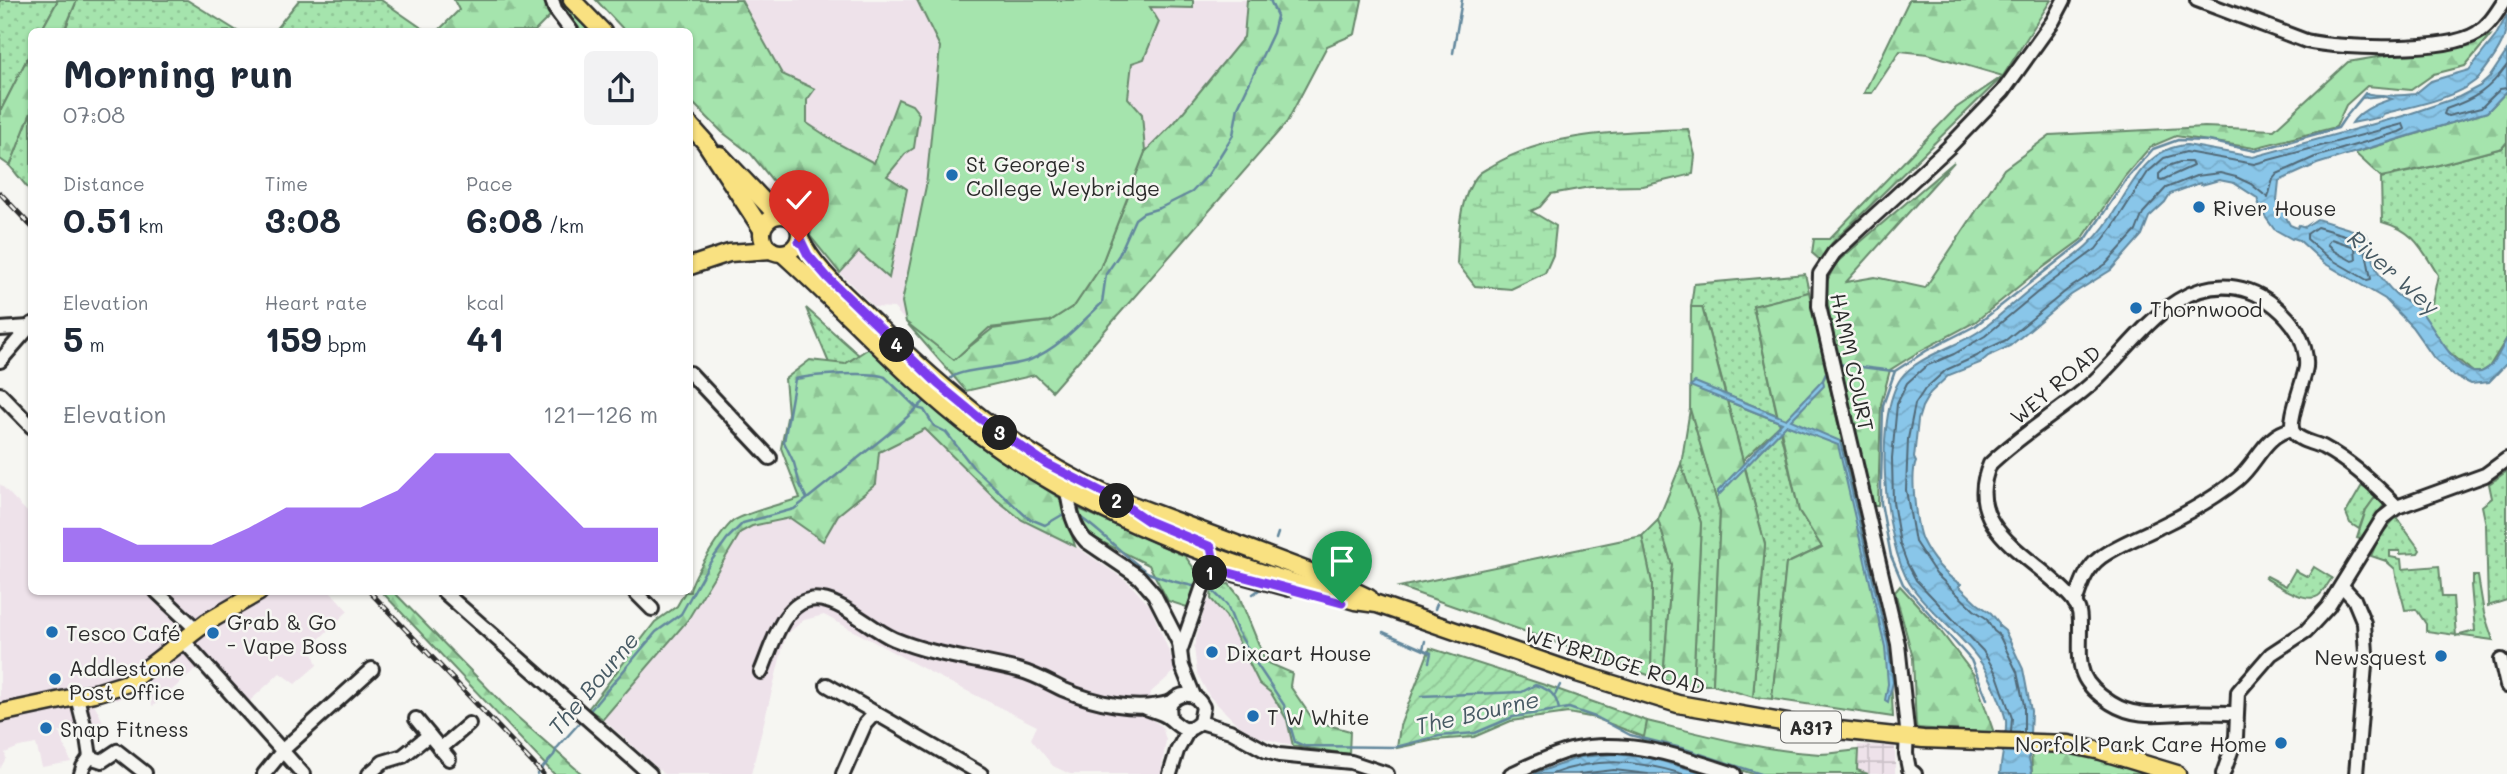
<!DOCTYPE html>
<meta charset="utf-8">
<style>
:root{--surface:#fff;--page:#f2f2f3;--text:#1f2937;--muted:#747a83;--accent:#7c3aed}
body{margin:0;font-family:Mali,sans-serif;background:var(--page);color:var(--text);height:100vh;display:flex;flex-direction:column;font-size:26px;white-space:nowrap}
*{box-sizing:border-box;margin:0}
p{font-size:23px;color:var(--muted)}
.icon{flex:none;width:38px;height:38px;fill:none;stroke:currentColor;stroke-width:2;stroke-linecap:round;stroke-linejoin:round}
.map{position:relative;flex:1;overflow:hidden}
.drawer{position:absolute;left:28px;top:28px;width:665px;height:567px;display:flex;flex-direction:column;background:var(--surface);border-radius:10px;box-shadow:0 2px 5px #0004}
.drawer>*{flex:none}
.pin{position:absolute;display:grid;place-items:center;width:60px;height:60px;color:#fff;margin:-72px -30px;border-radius:50% 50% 50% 0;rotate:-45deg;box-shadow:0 0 7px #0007}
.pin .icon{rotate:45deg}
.km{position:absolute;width:35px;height:35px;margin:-18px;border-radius:50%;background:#222;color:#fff;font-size:19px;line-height:35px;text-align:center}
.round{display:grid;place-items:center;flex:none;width:74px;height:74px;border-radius:10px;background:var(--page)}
.overview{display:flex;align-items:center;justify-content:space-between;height:119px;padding:0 35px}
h1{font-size:38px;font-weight:800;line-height:52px}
.stats{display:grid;grid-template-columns:repeat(3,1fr);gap:10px;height:119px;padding:7px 35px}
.stats div{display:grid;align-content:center}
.stats b{font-size:35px;font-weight:800}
.stats small{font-size:19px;font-weight:400}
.stats p{font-size:19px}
.chart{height:196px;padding:14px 35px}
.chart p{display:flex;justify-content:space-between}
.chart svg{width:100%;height:126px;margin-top:7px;fill:var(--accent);opacity:.7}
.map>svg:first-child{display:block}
.built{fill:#eee2ea}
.industrial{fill:url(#industrial-grid)}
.grass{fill:url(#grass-dots);stroke:#68886c;stroke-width:2}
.forest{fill:url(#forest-firs);stroke:#68886c;stroke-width:2}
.wetland{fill:url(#wetland-marsh);stroke:#68886c;stroke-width:2}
.garden{fill:url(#garden-furrows);stroke:#68886c;stroke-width:2}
.pitch{fill:#a5e4ad;stroke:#68886c;stroke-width:2}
.water{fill:url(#water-waves);stroke:#63889d;stroke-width:2}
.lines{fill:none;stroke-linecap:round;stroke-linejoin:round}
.shore{stroke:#516977;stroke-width:2}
.stream{stroke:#63889d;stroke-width:2.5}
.minor-casing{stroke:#2b2b2b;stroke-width:18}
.major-casing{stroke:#2b2b2b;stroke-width:21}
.minor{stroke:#f6f6f2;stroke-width:12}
.major{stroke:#f9e181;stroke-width:16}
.rail-casing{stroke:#2b2b2b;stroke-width:5}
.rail{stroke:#f6f6f2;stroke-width:2.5;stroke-dasharray:8;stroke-linecap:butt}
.route-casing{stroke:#fff;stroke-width:14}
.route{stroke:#7c3aed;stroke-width:9}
.poi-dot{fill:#1f6fb2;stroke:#f6f6f2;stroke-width:2.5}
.labels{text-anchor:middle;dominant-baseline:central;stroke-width:5;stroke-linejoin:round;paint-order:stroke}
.shield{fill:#f6f6f2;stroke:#686867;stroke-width:2}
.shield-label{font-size:19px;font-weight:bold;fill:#2b2b2b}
.poi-label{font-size:21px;fill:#2b2b2b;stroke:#f6f6f2;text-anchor:start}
.street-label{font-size:21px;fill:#2b2b2b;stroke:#f6f6f2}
.water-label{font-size:23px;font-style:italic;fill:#475a64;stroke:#f6f6f2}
</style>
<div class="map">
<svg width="2507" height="774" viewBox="0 0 2507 774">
<defs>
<pattern id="industrial-grid" width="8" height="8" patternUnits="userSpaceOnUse" patternTransform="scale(1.75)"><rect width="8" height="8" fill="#eee2ea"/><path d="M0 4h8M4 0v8" fill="none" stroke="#ccc2c9"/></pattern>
<pattern id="grass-dots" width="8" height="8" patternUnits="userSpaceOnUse" patternTransform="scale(1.75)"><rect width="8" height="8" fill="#a5e4ad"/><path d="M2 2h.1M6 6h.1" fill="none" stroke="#8ec495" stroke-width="1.8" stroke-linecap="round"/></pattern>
<pattern id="forest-firs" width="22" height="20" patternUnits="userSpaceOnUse" patternTransform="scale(1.75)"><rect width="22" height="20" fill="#a5e4ad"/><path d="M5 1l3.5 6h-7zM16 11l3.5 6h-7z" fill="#8ec495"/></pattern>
<pattern id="wetland-marsh" width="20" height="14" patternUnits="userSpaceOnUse" patternTransform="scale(1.75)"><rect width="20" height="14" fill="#a5e4ad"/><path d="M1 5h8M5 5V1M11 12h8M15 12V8" fill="none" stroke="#8ec495"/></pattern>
<pattern id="garden-furrows" width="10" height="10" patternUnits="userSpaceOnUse" patternTransform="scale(1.75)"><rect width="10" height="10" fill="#a5e4ad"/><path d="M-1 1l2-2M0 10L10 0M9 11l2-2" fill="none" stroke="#8ec495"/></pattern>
<pattern id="water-waves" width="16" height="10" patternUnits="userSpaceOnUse" patternTransform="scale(1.75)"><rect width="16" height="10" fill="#89c6e9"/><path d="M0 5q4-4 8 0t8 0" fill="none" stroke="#76aac8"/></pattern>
</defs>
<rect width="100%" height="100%" fill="#f6f6f2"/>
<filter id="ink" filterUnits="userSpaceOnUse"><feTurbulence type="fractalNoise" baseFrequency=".0143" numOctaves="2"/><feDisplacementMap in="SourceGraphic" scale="14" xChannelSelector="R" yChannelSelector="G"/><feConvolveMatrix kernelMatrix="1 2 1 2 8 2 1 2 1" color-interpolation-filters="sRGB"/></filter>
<g filter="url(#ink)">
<g class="built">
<polygon points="596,0 1247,0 1244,37 1175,122 1145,152 1050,321 992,329 954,360 906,322 894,308 874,307 840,273 810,236 815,221 815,209 810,202 801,197 785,196 751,154 722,132 690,100 690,32 625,31"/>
<polygon points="925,429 997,500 1075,546 1128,582 1150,606 1173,661 1174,672 1151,692 1145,708 1146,716 1162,726 1166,740 1161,774 1070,774 1053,766 1031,739 1037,726 939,677 824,615 804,620 786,635 751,774 664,774 603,719 687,621 741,532 752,526 790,518 823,540 838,515 876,484 879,452"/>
<polygon points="0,484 31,516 32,592 331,592 348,611 311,647 317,665 295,684 280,673 239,711 199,667 153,706 141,689 116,700 112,698 94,703 103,722 59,732 71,762 42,767 36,744 19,747 5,753 6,758 0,769"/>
<polygon points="1211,599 1226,616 1259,683 1271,693 1287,720 1293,746 1259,737 1237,724 1209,696 1197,673 1194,647 1206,603"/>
</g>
<polygon class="industrial" points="1858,745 1895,746 1895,774 1868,774 1857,771"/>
<g class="grass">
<polygon points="0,0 58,0 41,31 32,32 31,51 0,112"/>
<polygon points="77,0 187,0 237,31 64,32"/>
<polygon points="299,0 381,0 426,31 274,31"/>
<polygon points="31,112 31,192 10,166"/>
<path d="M 2507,142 L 2507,338 L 2489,367 L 2481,372 L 2473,372 L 2443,347 L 2418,308 L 2431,308 L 2438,275 C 2421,248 2415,231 2382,222 L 2381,178 L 2435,166 L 2502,148 Z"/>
<polygon points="1805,274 1809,292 1753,306 1777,415 1726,395 1702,307 1691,307 1694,284"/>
<polygon points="806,308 859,355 845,364 829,363"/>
<polygon points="1727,401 1782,423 1743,460"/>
<polygon points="1690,409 1720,512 1713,685 1693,685 1701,523 1681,465"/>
<polygon points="1780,431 1799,511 1822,547 1786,564 1772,699 1753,697 1765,545 1745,467"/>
<polygon points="2507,471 2507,600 2488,606 2486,525 2482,506 2492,498 2489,484"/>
<polygon points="2364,482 2376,496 2366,510 2359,529 2350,523 2346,513"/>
<path d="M 2396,517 L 2420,550 L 2418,553 L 2400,554 L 2400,551 L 2390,551 L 2390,557 L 2401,559 L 2402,569 L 2439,566 L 2442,597 L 2453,597 L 2456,636 L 2475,631 L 2471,585 L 2473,584 L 2473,576 L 2478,576 L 2484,613 L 2493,640 L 2426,631 L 2426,624 L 2416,609 L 2405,610 C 2402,595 2396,582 2395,569 L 2386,561 L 2371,556 L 2379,537 Z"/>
<polygon points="1658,520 1672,564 1663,680 1651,676 1652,583 1642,536"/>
<path d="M 2314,567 L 2332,578 C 2328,583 2323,593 2318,596 C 2306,604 2276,584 2265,578 L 2267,576 L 2286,586 L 2295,570 L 2308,577 Z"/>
</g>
<g class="forest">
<polygon points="58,0 77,0 64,31 41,31"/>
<polygon points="454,0 570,0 600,31 576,31 555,11 535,31 437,32 459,10"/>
<path d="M 596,0 L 741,0 L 782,74 L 815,89 L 807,100 L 807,123 L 837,143 L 874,163 L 898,99 L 912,105 L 919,114 L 914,148 L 905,154 L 887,176 L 907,189 L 889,278 L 859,252 L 840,273 L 810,236 C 819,208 817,198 785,196 L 751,154 L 722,132 L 690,100 L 690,32 L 625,31 Z"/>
<polygon points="1247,0 1362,0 1355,34 1327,46 1287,122 1052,391 1035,375 966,391 906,322 954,359 992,329 1050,321 1075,305 1100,268 1145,152 1175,122 1244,37"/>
<polygon points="1909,0 2051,0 2003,76 1832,243 1820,260 1812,253 1814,239 1829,239 1956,108 2003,76 1928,54 1900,51 1872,93 1864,93"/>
<polygon points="2490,36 2465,66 2434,74 2411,90 2367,86 2346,105 2336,127 2254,148 2176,136 2150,147 2125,176 2082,239 2029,278 1975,322 1920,351 1890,370 1881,404 1878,506 1872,506 1837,367 1825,285 1836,263 1954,162 1846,282 1875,277 1925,288 2004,169 2050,135 2205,127 2274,130 2348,62 2424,49 2461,45"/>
<polygon points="31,51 31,112 10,166 0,159 0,112"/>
<polygon points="2507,91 2507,142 2502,148 2435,166 2381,177 2355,153 2487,112"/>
<polygon points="1809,292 1890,659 1893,717 1772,699 1786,564 1822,547 1799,511 1753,306"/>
<polygon points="1691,307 1702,307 1765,544 1753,697 1713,685 1720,512 1690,409"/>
<path d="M 869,348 L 938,413 L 989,453 L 1061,499 L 1075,546 L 1022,520 L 997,500 L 925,429 L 879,452 L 876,484 L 838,515 L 823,541 L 790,518 L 752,526 L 741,532 L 687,621 L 603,719 L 588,709 L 655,622 L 677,606 L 685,592 L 690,592 C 690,579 722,531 732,522 C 741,514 785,503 800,498 L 781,448 L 788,413 L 785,379 L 810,360 L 845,364 Z"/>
<polygon points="1681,464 1701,523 1693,685 1663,680 1672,564 1658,520"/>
<polygon points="2376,496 2384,503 2383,506 2360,539 2357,538 2366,510"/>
<polygon points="1077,508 1185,556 1201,578 1190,608 1168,601 1149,565 1096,539 1083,528"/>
<polygon points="1642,536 1652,583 1651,676 1399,587"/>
<polygon points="1229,584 1239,596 1266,662 1292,673 1290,686 1314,721 1350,731 1349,754 1293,746 1287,720 1271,693 1259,683 1226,616 1211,599 1212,585"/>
<polygon points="1900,586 1935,624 1974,675 1994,733 1916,728 1913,658 1895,592"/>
<polygon points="382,592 394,592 506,707 582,774 554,774"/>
<path d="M 1647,721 C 1702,734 1763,751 1820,754 C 1832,754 1846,751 1858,750 L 1857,770 L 1868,774 L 1753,774 L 1696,756 L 1641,743 Z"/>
<polygon points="2031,746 2064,747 2157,774 2032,774"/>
</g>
<path class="wetland" d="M 1688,129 L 1695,155 L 1693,174 L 1643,186 L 1590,187 L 1551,194 L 1540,207 L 1531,211 L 1556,226 L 1553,255 L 1545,273 L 1511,289 L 1475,286 L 1457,263 C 1459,234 1458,199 1477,176 C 1480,172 1486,169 1490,167 C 1547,131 1623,132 1688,129 Z"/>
<polygon class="garden" points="1430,648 1548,686 1647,721 1644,737 1595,718 1568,713 1511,721 1474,737 1435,740 1397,748 1400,726"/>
<polygon class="pitch" points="917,0 1193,0 1193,8 1150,7 1159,22 1144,59 1132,63 1128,98 1142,114 1145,152 1100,268 1075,305 1050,321 989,328 954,360 906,322 902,302 926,186 940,47"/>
<g class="water">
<path d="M 2507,15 C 2507,34 2503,44 2492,60 C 2487,67 2482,75 2475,81 C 2451,100 2412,106 2383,114 L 2382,117 L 2352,123 C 2360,111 2378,103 2392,99 L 2382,96 L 2362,98 L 2344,119 L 2365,93 C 2377,96 2402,96 2415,94 L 2431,81 L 2469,70 L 2495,37 Z"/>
<path d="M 2507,51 L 2507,91 L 2487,112 L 2317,164 L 2279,181 L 2277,200 L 2290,225 L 2297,228 L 2299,225 L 2305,227 L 2317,219 L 2366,234 C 2374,247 2371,261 2379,274 C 2385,283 2392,292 2401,298 C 2406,302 2414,304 2419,309 C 2432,323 2457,378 2481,372 C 2494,368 2501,349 2507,338 L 2507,363 L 2489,382 L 2471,384 L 2454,376 L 2434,358 L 2412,327 L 2385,299 L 2324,263 L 2299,240 L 2293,238 L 2292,239 L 2274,229 L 2261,211 L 2257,198 L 2234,183 L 2219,180 L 2201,185 L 2200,183 L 2170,194 L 2165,202 L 2149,217 L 2142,235 L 2111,270 L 2071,295 L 2010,346 L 1988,356 L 1980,363 L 1949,375 L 1930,393 L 1922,407 L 1918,420 L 1914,458 L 1916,462 C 1910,474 1916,526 1922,540 C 1930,557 1946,577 1961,584 L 1959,586 L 1978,604 L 1991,613 L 1999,623 L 1999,626 L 2005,631 L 2023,669 L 2031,711 L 2029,758 L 2032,774 L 2000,774 C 2001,758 2007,737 2006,721 C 2004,710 1994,686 1989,676 C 1970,639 1933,618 1910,584 C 1884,544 1873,417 1901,378 C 1917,357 1955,347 1978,332 C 1991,324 2003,312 2015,302 C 2031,288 2048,275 2065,263 C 2080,252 2093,242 2104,227 C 2128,196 2141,148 2187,145 L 2253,157 L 2403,116 L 2459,97 L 2480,86 L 2489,78 Z"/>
<polygon points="1823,380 1824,386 1791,420 1840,441 1888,644 1893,682 1888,702 1885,700 1888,684 1885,647 1838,445 1786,425 1718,496 1718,491 1782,423 1690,386 1695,382 1786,419"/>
<polygon points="1615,754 1651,758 1707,774 1534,774 1580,757"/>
</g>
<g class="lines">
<g class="shore">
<path d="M 2507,65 C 2489,90 2475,99 2446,109 L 2444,114 L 2448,116 L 2481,108 L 2500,89 L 2507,88"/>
<polygon points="2180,162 2191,162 2193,166 2162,180 2159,179 2159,174 2168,166"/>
<polygon points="2317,227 2362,240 2365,246 2371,279 2367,280 2329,258 2307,239 2307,234"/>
<polygon points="2331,239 2355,247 2356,260 2352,261 2334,251 2327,244"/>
<polyline points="2011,732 2012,718 1997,675 1983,651 1916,580 1907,563 1900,544 1893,502 1892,458 1897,404 1907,383 1926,366 1954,354 1985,336 2039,291 2096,249 2112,228 2148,172 2164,158 2186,152 2254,164 2403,124 2405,129 2399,132 2315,157 2277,174 2273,179 2268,198 2251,184 2236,177 2220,173 2196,176 2166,188 2143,213 2136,231 2106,264 2067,290 2006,340 1985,350 1977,356 1946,370 1925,389 1915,404 1908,439 1906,490 1915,542 1936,574 1974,610 1986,618 1994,631 1999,635 2017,672 2024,705 2024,733"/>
<path d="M 1552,774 C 1598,757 1636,760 1683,774"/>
<polyline points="1579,774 1614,770 1648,774"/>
</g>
<g class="stream">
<polyline points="1453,53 1462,0"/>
<polyline points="1837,364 1893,371"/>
<path d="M 951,378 C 962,368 1011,368 1030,360 C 1059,348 1080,324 1102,303 L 1106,274 L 1119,255 L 1135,219 L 1143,213 L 1160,208 L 1192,192 L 1208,175 L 1233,135 L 1238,107 L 1273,33 L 1277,16 L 1270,0"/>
<polyline points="1823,380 1829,367"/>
<polyline points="807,499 893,430 927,399"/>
<path d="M 1076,516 C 1087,517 1132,564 1149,573 C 1164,580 1181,583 1197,587"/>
<polyline points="1276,539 1278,533"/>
<polyline points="1207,590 1213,591 1227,605 1237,630 1256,663 1284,705 1295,742 1304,746 1396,747 1439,736 1475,733 1513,717 1569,708 1598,718 1630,735 1685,749 1761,774"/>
<polyline points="1253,594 1259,590"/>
<polyline points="1435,609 1437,604"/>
<polyline points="1383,632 1431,653 1429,662"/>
<polyline points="1423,649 1425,641"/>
<polyline points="1569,655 1571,650"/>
<polyline points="1555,695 1560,685"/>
<path d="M 1421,696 L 1522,692 L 1535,685 C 1550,690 1555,693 1559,709"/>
<polyline points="1987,699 1971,660 1903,584 1891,556 1881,503 1881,483 1883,405 1895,371 1926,351 1975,326 2086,239 2128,177 2153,149 2178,140 2208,141 2255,151 2338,128 2344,119"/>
<path d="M 588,713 L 656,632 L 681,614 L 709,564 L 727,539 L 743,523 L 794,509 L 807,499 L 800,485 L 794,463 L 784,442 L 795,379 C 811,375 872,371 885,377 L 917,408 L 924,410 L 934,426 L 946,432 L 972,466 L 1005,497 L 1028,518 L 1045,525 L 1062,515 L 1069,515"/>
<polyline points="537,774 554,755 557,748 582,720"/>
</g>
<defs>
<g id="minor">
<polyline points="552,0 555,9 572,32"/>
<path d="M 2197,0 L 2306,41 C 2340,49 2447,52 2477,33 C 2490,25 2497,12 2505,0"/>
<polyline points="0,329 29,327"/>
<polyline points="0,361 32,324"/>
<polyline points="690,373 770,458"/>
<polyline points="0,394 32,427"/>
<path d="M 1067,491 C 1070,510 1073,527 1086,541 L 1139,577 L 1154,594 L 1179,643 L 1182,666 L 1194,696"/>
<polyline points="1208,573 1226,572 1289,589"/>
<polyline points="2342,586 2354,599 2364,623 2366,653 2356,774"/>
<polyline points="157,592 196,629"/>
<polyline points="444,592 650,774"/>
<polyline points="635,592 652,609"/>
<path d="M 2075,603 C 2081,585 2085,569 2101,557 C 2119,544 2140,537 2159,527 C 2186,514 2215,498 2238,479 C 2258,462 2264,435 2292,429"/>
<polyline points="183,640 303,774"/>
<polyline points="1181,649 1213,557"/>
<polyline points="2501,660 2507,686"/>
<path d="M 761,672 C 771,649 782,605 809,600 C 837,594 868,628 894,639 C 935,656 976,659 1018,670 C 1034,674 1048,682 1062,689 C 1095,703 1137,713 1171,702"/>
<polyline points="827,685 981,774"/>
<polyline points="77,697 85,729"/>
<path d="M 1146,708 C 1153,711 1163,713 1169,718 C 1181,727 1185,736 1200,722 L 1203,707 C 1195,691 1179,691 1169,706 L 1170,718"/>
<path d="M 2236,713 C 2219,713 2201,712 2183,713 C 2157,714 2135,718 2111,703 C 2075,680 2080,665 2080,626 C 2080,616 2080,609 2074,601 C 2040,558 1960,532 1990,464 C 2021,434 2058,413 2090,385 C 2135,345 2178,267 2249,291 C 2267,297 2287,314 2297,331 C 2303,341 2307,355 2306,367 C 2304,381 2286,423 2294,433 C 2300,441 2314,443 2323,447 C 2351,462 2375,484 2397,507"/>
<polyline points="416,719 449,759"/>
<polyline points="1200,722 1230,731 1266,751 1279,755 1351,762 1387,774"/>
<polyline points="87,737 90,757"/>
<polyline points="440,749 469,724"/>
<polyline points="81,774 83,767 90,757 102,761 117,751 145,773"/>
<polyline points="264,774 285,748 372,669"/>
<polyline points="369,774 383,762 403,756 429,735"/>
<polyline points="843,774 865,724 875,713"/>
<polyline points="1170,774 1177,751 1189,729"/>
<path d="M 1511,774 C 1531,765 1551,755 1571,750 C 1626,737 1683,757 1734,774"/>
<polyline points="1915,774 1909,769 1906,754 1907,729 1898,644 1819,306 1820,274 1834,253 1948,148 2003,91 2053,21 2064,0"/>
<polyline points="2223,774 2236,737 2238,692 2271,654 2306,631 2328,607 2383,518 2397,507 2485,475 2507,459"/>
</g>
<g id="major">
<polyline points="572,0 603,32"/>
<polyline points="690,125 705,142 761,228"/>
<polyline points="720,155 777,215"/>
<circle cx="781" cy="234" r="19"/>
<path d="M 800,239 C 816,271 845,294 870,319 C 943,391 1019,456 1114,498 L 1329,579 L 1369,598"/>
<path d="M 782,253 C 848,312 907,380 978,433 C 1090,517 1222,563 1355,601 L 1377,604 L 1577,673 L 1678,704 L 1810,727 L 1923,739 L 2068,744 L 2101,751 L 2177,774"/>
<polyline points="690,266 729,253 771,250"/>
<polyline points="0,713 99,692 128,683 207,622 259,592"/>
</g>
</defs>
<use href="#minor" class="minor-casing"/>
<use href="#major" class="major-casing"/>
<use href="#minor" class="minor"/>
<use href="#major" class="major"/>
<defs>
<g id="rail">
<polyline points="0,193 32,227"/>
<polyline points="370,592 543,774"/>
</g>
</defs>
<use href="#rail" class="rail-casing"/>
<use href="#rail" class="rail"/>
</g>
</g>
<g class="lines" filter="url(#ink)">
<defs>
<polyline id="route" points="799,242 800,239 808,255 828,278 938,384 978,417 1047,464 1114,498 1148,521 1211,547 1213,557 1208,573 1230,573 1342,603"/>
</defs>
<use href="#route" class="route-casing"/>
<use href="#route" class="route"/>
</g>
<g class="poi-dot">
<circle cx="952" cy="175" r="7"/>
<circle cx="2199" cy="207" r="7"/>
<circle cx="2136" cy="308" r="7"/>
<circle cx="52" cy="632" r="7"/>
<circle cx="213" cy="633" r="7"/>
<circle cx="1212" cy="652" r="7"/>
<circle cx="2441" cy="656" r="7"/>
<circle cx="55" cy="679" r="7"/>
<circle cx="1253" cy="716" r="7"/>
<circle cx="46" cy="728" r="7"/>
<circle cx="2281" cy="743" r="7"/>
</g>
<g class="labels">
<rect class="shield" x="1781" y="711.5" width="60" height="31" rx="5"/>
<g class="shield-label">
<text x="1811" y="727">A317</text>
</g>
<g class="poi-label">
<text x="966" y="163">St George's<tspan x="966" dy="24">College Weybridge</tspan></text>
<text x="2213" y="207">River House</text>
<text x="2150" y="308">Thornwood</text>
<text x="227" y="621">Grab &amp; Go<tspan x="227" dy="24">- Vape Boss</tspan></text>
<text x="66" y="632">Tesco Café</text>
<text x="1226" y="652">Dixcart House</text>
<text x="2427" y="656" text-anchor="end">Newsquest</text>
<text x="69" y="667">Addlestone<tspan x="69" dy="24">Post Office</tspan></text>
<text x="1267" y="716">T W White</text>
<text x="60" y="728">Snap Fitness</text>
<text x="2267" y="743" text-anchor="end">Norfolk Park Care Home</text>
</g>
<g class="street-label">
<text transform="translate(1853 362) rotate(78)">HAMM COURT</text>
<text transform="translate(2055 384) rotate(-40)">WEY ROAD</text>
<text transform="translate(1615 660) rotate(17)">WEYBRIDGE ROAD</text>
</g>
<g class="water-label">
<text transform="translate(2394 272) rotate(42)">River Wey</text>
<text transform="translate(593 683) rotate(-50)">The Bourne</text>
<text transform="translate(1477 712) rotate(-13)">The Bourne</text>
</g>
</g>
</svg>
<div class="pin" style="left:1342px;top:603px;background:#1e9e55"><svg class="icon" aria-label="arrive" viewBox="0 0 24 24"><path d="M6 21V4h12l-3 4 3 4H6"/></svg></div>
<div class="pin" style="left:799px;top:242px;background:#d93025"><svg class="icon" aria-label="check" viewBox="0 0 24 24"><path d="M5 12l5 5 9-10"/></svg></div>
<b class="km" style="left:1210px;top:573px">1</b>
<b class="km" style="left:1117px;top:501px">2</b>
<b class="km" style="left:1000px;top:433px">3</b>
<b class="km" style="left:897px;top:345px">4</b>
<section class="drawer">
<div class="overview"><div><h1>Morning run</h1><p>07:08</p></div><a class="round"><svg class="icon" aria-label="share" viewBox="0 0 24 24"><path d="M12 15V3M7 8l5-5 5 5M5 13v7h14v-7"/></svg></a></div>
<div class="stats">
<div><p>Distance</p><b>0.51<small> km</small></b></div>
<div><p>Time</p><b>3:08</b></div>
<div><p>Pace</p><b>6:08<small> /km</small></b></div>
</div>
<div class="stats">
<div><p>Elevation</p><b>5<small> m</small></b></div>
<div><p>Heart rate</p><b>159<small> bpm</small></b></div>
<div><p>kcal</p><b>41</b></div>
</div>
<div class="chart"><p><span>Elevation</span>121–126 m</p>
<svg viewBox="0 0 160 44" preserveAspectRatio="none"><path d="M0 44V32L10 32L20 38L30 38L40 38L50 32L60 25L70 25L80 25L90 19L100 6L110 6L120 6L130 19L140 32L150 32L160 32V44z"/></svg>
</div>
</section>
</div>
